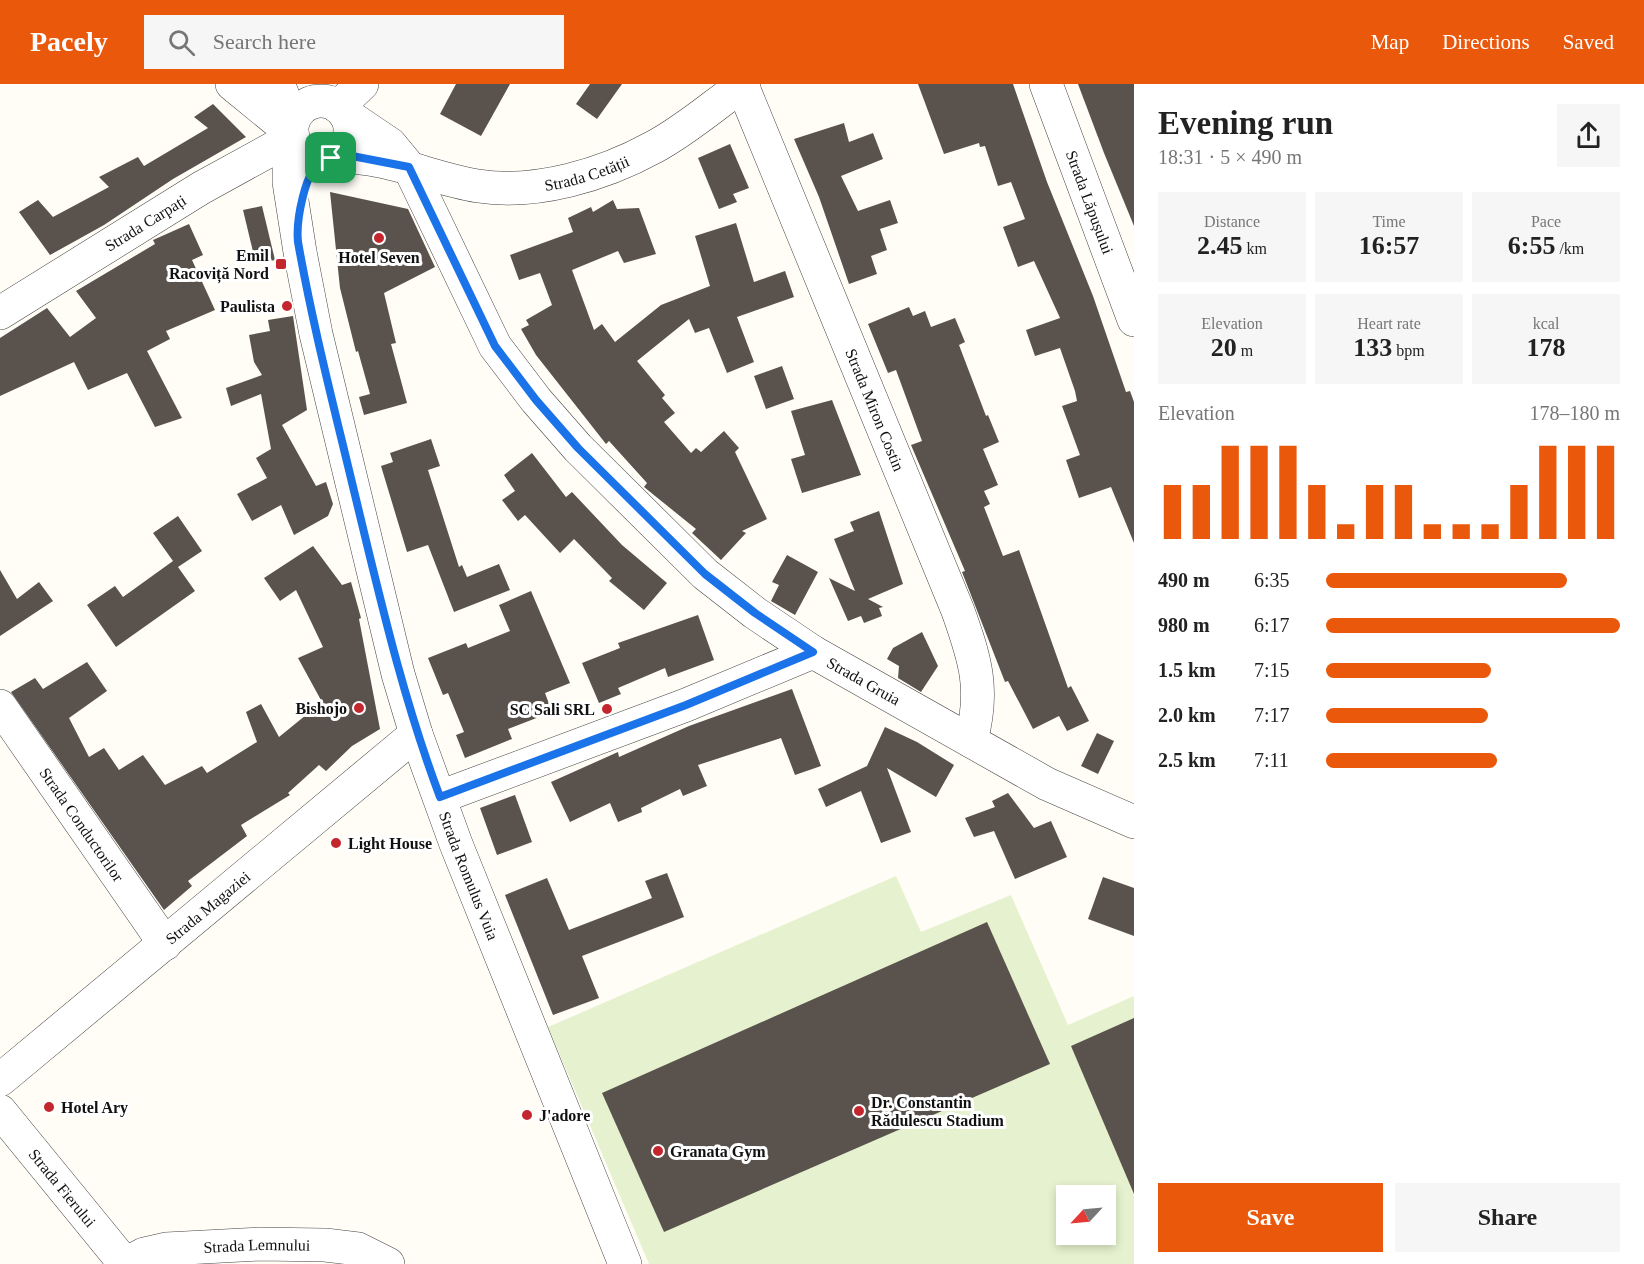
<!DOCTYPE html>
<meta charset="utf-8">
<style>
:root{--surface:#fff;--page:#f6f6f6;--text:#222;--muted:#767676;--accent:#ea580c}
body{margin:0;font-family:"Times New Roman",serif;background:var(--page);color:var(--text);height:100vh;display:flex;flex-direction:column;font-size:22px;white-space:nowrap}
*{box-sizing:border-box;margin:0}
p{font-size:20px;color:var(--muted)}
.icon{flex:none;width:33px;height:33px;fill:none;stroke:currentColor;stroke-width:2;stroke-linecap:round;stroke-linejoin:round}
.map{position:relative;flex:1;overflow:hidden}
.sheet{display:flex;flex-direction:column;background:var(--surface);width:510px}
.sheet>*{flex:none}
.needle{width:39px;rotate:244deg}
.controls{position:absolute;left:1056px;top:1101px;display:grid;gap:12px}
.controls a{display:grid;place-items:center;width:60px;height:60px;border-radius:0px;background:var(--surface);box-shadow:0 3px 9px #0003;font-size:30px}
.pin{position:absolute;display:grid;place-items:center;width:51px;height:51px;color:#fff;margin:-26px;border-radius:12px;box-shadow:0 3px 9px #0006}
.round{display:grid;place-items:center;flex:none;width:63px;height:63px;border-radius:0px;background:var(--page)}
.head{display:flex;align-items:center;justify-content:space-between;height:102px;padding:0 24px}
h1{font-size:33px;font-weight:700;line-height:45px}
.figures{display:grid;grid-template-columns:repeat(3,1fr);gap:9px;height:102px;padding:6px 24px}
.figures div{display:grid;align-content:center;border-radius:0px;background:var(--page);text-align:center}
.figures b{font-size:26px;font-weight:700}
.figures small{font-size:16px;font-weight:400}
.figures p{font-size:16px}
.chart{height:168px;padding:12px 24px}
.chart p{display:flex;justify-content:space-between}
.chart svg{width:100%;height:108px;margin-top:6px;stroke:var(--accent);stroke-width:6}
.button{display:flex;gap:12px;margin-top:auto;padding:12px 24px}
.button a{flex:1;height:69px;border-radius:0px;background:var(--accent);color:#fff;font-size:24px;font-weight:700;line-height:69px;text-align:center}
.button a+a{background:var(--page);color:var(--text)}
ul{padding:0 24px;list-style:none;font-size:20px}
li{display:grid;grid-template-columns:96px 72px 1fr;align-items:center;height:45px}
li i{height:15px;border-radius:8px;background:var(--accent)}
header{display:flex;align-items:center;gap:36px;box-sizing:border-box;height:84px;padding:0 30px;background:var(--accent);color:#fff}
header strong{font-size:28px}
nav{display:flex;gap:33px;margin-inline-start:auto;font-size:21px}
.search{width:420px;height:54px;background:var(--page);display:flex;align-items:center;gap:15px;box-sizing:border-box;padding:0 21px;border-radius:0px;color:var(--muted);font-size:22px}
main{display:flex;flex:1;min-height:0}
.map>svg:first-child{display:block}
.pitch{fill:#e6f2cf;fill-rule:evenodd}
.building{fill:#5a524d}
.lines{fill:none;stroke-linecap:round;stroke-linejoin:round}
.minor-casing{stroke:#444;stroke-width:34}
.minor{stroke:#fff;stroke-width:33}
.route-casing{stroke:#fff;stroke-width:12}
.route{stroke:#1a73e8;stroke-width:8}
.poi-dot{fill:#c4262e;stroke:#fff;stroke-width:2}
.labels{text-anchor:middle;dominant-baseline:central;stroke-width:6;stroke-linejoin:round;paint-order:stroke}
.street-label{font-size:16px;fill:#111;stroke:#fff}
.poi-label{font-size:16px;font-weight:bold;fill:#111;stroke:#fff;text-anchor:start}
</style>
<header>
<strong>Pacely</strong>
<div class="search"><svg class="icon" aria-label="search" viewBox="0 0 24 24"><circle cx="10" cy="10" r="6"/><path d="M15 15l6 6"/></svg>Search here</div>
<nav><a>Map</a><a>Directions</a><a>Saved</a></nav>
</header>
<main>
<div class="map">
<svg width="1134" height="1180" viewBox="0 0 1134 1180">
<rect width="100%" height="100%" fill="#fffdf5"/>
<path class="pitch" d="M 896,792 L 921,848 L 1011,811 L 1068,941 L 1134,912 L 1134,1180 L 649,1180 L 548,943 ZM 1066,1112 L 1106,1112 L 1106,1150 L 1066,1150 Z"/>
<g class="building">
<polygon points="456,0 510,0 481,52 440,30"/>
<polygon points="590,0 622,0 597,35 576,20"/>
<polygon points="918,0 1013,0 1047,98 1093,212 1126,308 1130,307 1134,318 1134,459 1111,403 1079,414 1066,376 1080,371 1062,322 1077,317 1075,307 1060,264 1035,272 1026,246 1060,234 1034,177 1018,183 1003,143 1025,135 1011,98 998,102 985,62 980,63 979,59 944,70"/>
<polygon points="1078,0 1134,0 1134,142 1104,69"/>
<polygon points="213,20 246,53 173,95 104,141 50,171 19,128 38,116 53,133 109,103 99,93 138,73 144,82 208,44 194,33"/>
<polygon points="844,39 849,58 873,49 883,75 841,92 858,127 890,116 898,139 880,145 887,166 871,172 877,190 849,200 819,113 794,55"/>
<polygon points="730,60 749,104 733,110 737,118 719,125 698,74"/>
<polygon points="330,108 408,125 435,183 384,209 396,259 391,260 407,319 364,331 359,313 370,310 358,267 356,268 340,204"/>
<polygon points="613,116 617,125 639,124 656,170 624,179 618,167 572,186 594,246 602,240 615,258 661,221 710,202 695,152 736,139 754,198 785,187 794,213 737,233 754,278 727,289 709,244 695,249 689,235 637,277 665,311 662,314 675,329 664,338 691,369 696,364 701,368 724,347 739,364 735,368 767,435 742,447 746,449 721,476 692,449 696,445 644,403 647,399 609,357 606,360 536,271 521,245 529,241 526,236 552,221 540,189 519,196 510,171 573,148 568,134 591,123 593,128"/>
<polygon points="262,122 275,176 256,180 243,126"/>
<polygon points="189,140 203,171 192,176 215,226 166,247 170,255 147,267 182,334 155,343 127,289 88,306 74,278 0,312 0,254 47,224 70,253 96,234 76,207 155,160 153,156"/>
<polygon points="909,223 913,232 925,227 931,243 955,234 965,258 959,261 986,332 988,331 999,358 983,365 998,401 984,407 990,420 984,423 1003,472 1019,466 1068,604 1071,602 1089,637 1067,647 1059,632 1033,645 1008,597 1005,598 962,488 965,487 911,361 922,357 896,286 888,289 868,240"/>
<polygon points="293,232 307,326 282,341 316,402 326,398 333,420 328,432 294,451 281,421 252,437 237,410 267,394 256,374 271,365 261,310 231,322 226,304 262,291 254,278 249,251 270,247 268,236"/>
<polygon points="782,282 794,315 766,325 754,292"/>
<polygon points="832,316 861,391 802,409 791,375 805,371 791,327"/>
<polygon points="431,355 440,382 428,386 459,483 462,481 467,493 499,480 510,506 454,528 428,461 407,468 381,382 393,378 390,369"/>
<polygon points="532,369 566,413 572,408 622,461 667,499 644,526 609,497 612,494 574,455 560,469 525,431 518,437 502,416 515,407 504,391"/>
<polygon points="879,427 903,500 868,515 883,523 879,524 882,532 864,539 861,532 848,537 829,494 855,507 834,455 854,447 850,438"/>
<polygon points="178,432 202,467 178,483 195,507 116,563 87,521 115,502 123,513 173,477 153,449"/>
<polygon points="313,462 342,501 351,498 361,534 359,535 380,645 352,662 326,687 319,681 288,709 290,711 241,741 247,752 188,797 192,802 164,826 11,608 35,594 43,605 87,578 107,607 69,634 89,673 104,664 119,686 143,671 165,701 202,682 207,689 257,658 246,628 261,620 279,653 322,618 298,574 323,563 296,506 280,517 264,494"/>
<polygon points="787,471 818,488 795,531 771,517 779,501 772,498"/>
<polygon points="0,486 17,515 39,498 53,517 0,552"/>
<polygon points="531,507 570,599 545,609 552,628 508,645 512,655 465,674 456,651 464,648 448,609 443,611 428,574 466,559 468,564 510,547 499,521"/>
<polygon points="698,531 714,576 668,593 665,584 618,604 621,610 599,619 582,579 620,564 618,559"/>
<polygon points="922,548 938,582 921,608 898,594 899,582 887,575 893,564"/>
<polygon points="792,605 821,682 795,691 781,654 698,681 707,702 683,712 680,705 641,724 642,728 618,738 610,719 570,738 551,698 618,668 619,673 689,642"/>
<polygon points="885,643 917,658 954,681 936,713 887,684 911,748 881,759 861,707 826,723 818,705 867,682"/>
<polygon points="1097,649 1114,657 1098,690 1081,682"/>
<polygon points="1008,709 1034,744 1051,737 1067,773 1015,795 994,747 974,753 965,734 995,723 992,717"/>
<polygon points="515,711 532,758 497,771 480,724"/>
<polygon points="667,789 684,833 582,872 599,914 553,931 505,811 547,794 569,846 652,814 645,797"/>
<polygon points="1103,793 1134,804 1134,852 1088,835"/>
<polygon points="987,838 1050,980 664,1148 602,1009"/>
<polygon points="1134,934 1134,1110 1071,962"/>
</g>
<g class="lines">
<defs>
<g id="minor">
<polyline points="232,0 292,49"/>
<polyline points="274,0 282,9"/>
<path id="s1" d="M 1046,0 L 1134,236"/>
<path id="s2" d="M 742,1 L 958,527 C 975,575 985,605 971,657"/>
<circle cx="321" cy="46" r="29"/>
<polyline points="338,23 362,0"/>
<path id="s3" d="M 344,29 L 390,60 L 409,83 L 495,262 L 536,316 L 578,364 L 705,490 L 755,529 L 813,568 L 1047,700 L 1134,738"/>
<path id="s4" d="M 295,61 L 289,82 L 289,98 L 300,168 L 316,250 L 398,590 L 416,650 L 456,760 L 625,1180"/>
<path id="s5" d="M 331,74 C 383,69 428,94 478,102 C 536,111 603,91 654,63 C 686,46 714,21 744,0"/>
<path id="s6" d="M 0,229 L 201,104 L 292,54"/>
<path id="s7" d="M 0,622 L 165,860"/>
<polyline points="440,713 686,621 813,568"/>
<path id="s8" d="M 0,996 L 416,650"/>
<path id="s9" d="M 0,1027 L 125,1180"/>
<path id="s10" d="M 125,1180 L 144,1170 L 166,1165 L 260,1160 L 325,1161 L 358,1165 L 388,1180"/>
</g>
</defs>
<use href="#minor" class="minor-casing"/>
<use href="#minor" class="minor"/>
</g>
<g class="lines">
<defs>
<path id="route" d="M 352,72 L 409,83 L 495,262 L 536,316 L 578,364 L 705,490 L 755,529 L 813,568 L 686,621 L 440,713 C 403,615 380,514 355,411 C 335,327 313,243 298,158 C 296,139 304,85 324,75 C 331,71 344,73 352,72 Z"/>
</defs>
<use href="#route" class="route-casing"/>
<use href="#route" class="route"/>
</g>
<g class="poi-dot">
<circle cx="379" cy="154" r="6"/>
<rect x="275" y="174" width="12" height="12" rx="3"/>
<circle cx="287" cy="222" r="6"/>
<circle cx="359" cy="624" r="6"/>
<circle cx="607" cy="625" r="6"/>
<circle cx="336" cy="759" r="6"/>
<circle cx="49" cy="1023" r="6"/>
<circle cx="859" cy="1027" r="6"/>
<circle cx="527" cy="1031" r="6"/>
<circle cx="658" cy="1067" r="6"/>
</g>
<g class="labels">
<g class="street-label">
<text stroke="none"><textPath href="#s5" startOffset="261">Strada Cetății</textPath></text>
<text stroke="none"><textPath href="#s1" startOffset="126">Strada Lăpușului</textPath></text>
<text stroke="none"><textPath href="#s6" startOffset="171">Strada Carpați</textPath></text>
<text stroke="none"><textPath href="#s2" startOffset="351">Strada Miron Costin</textPath></text>
<text stroke="none"><textPath href="#s3" startOffset="786">Strada Gruia</textPath></text>
<text stroke="none"><textPath href="#s7" startOffset="144">Strada Conductorilor</textPath></text>
<text stroke="none"><textPath href="#s4" startOffset="756">Strada Romulus Vuia</textPath></text>
<text stroke="none"><textPath href="#s8" startOffset="270">Strada Magaziei</textPath></text>
<text stroke="none"><textPath href="#s9" startOffset="99">Strada Fierului</textPath></text>
<text stroke="none"><textPath href="#s10" startOffset="135">Strada Lemnului</textPath></text>
</g>
<g class="poi-label">
<text x="269" y="171" text-anchor="end">Emil<tspan x="269" dy="18">Racoviță Nord</tspan></text>
<text x="379" y="173" text-anchor="middle">Hotel Seven</text>
<text x="275" y="222" text-anchor="end">Paulista</text>
<text x="347" y="624" text-anchor="end">Bishojo</text>
<text x="595" y="625" text-anchor="end">SC Sali SRL</text>
<text x="348" y="759">Light House</text>
<text x="871" y="1018">Dr. Constantin<tspan x="871" dy="18">Rădulescu Stadium</tspan></text>
<text x="61" y="1023">Hotel Ary</text>
<text x="539" y="1031">J'adore</text>
<text x="670" y="1067">Granata Gym</text>
</g>
</g>
</svg>
<div class="controls">
<a><svg class="needle" viewBox="-14 -14 28 28"><path d="M0-13l5 13h-10z" fill="#e53935"/><path d="M0 13l5-13h-10z" fill="#767676"/></svg></a>
</div>
<div class="pin" style="left:331px;top:74px;background:#1e9e55"><svg class="icon" aria-label="arrive" viewBox="0 0 24 24"><path d="M6 21V4h12l-3 4 3 4H6"/></svg></div>
</div>
<section class="sheet">
<div class="head"><div><h1>Evening run</h1><p>18:31 · 5 × 490 m</p></div><a class="round"><svg class="icon" aria-label="share" viewBox="0 0 24 24"><path d="M12 15V3M7 8l5-5 5 5M5 13v7h14v-7"/></svg></a></div>
<div class="figures">
<div><p>Distance</p><b>2.45<small> km</small></b></div>
<div><p>Time</p><b>16:57</b></div>
<div><p>Pace</p><b>6:55<small> /km</small></b></div>
</div>
<div class="figures">
<div><p>Elevation</p><b>20<small> m</small></b></div>
<div><p>Heart rate</p><b>133<small> bpm</small></b></div>
<div><p>kcal</p><b>178</b></div>
</div>
<div class="chart"><p><span>Elevation</span>178–180 m</p>
<svg viewBox="0 0 160 44" preserveAspectRatio="none"><path d="M5 44V22M15 44V22M25 44V6M35 44V6M45 44V6M55 44V22M65 44V38M75 44V22M85 44V22M95 44V38M105 44V38M115 44V38M125 44V22M135 44V6M145 44V6M155 44V6"/></svg>
</div>
<ul>
<li><b>490 m</b>6:35<i style="width:82%"></i></li>
<li><b>980 m</b>6:17<i style="width:100%"></i></li>
<li><b>1.5 km</b>7:15<i style="width:56%"></i></li>
<li><b>2.0 km</b>7:17<i style="width:55%"></i></li>
<li><b>2.5 km</b>7:11<i style="width:58%"></i></li>
</ul>
<div class="button"><a>Save</a><a>Share</a></div>
</section>
</main>
